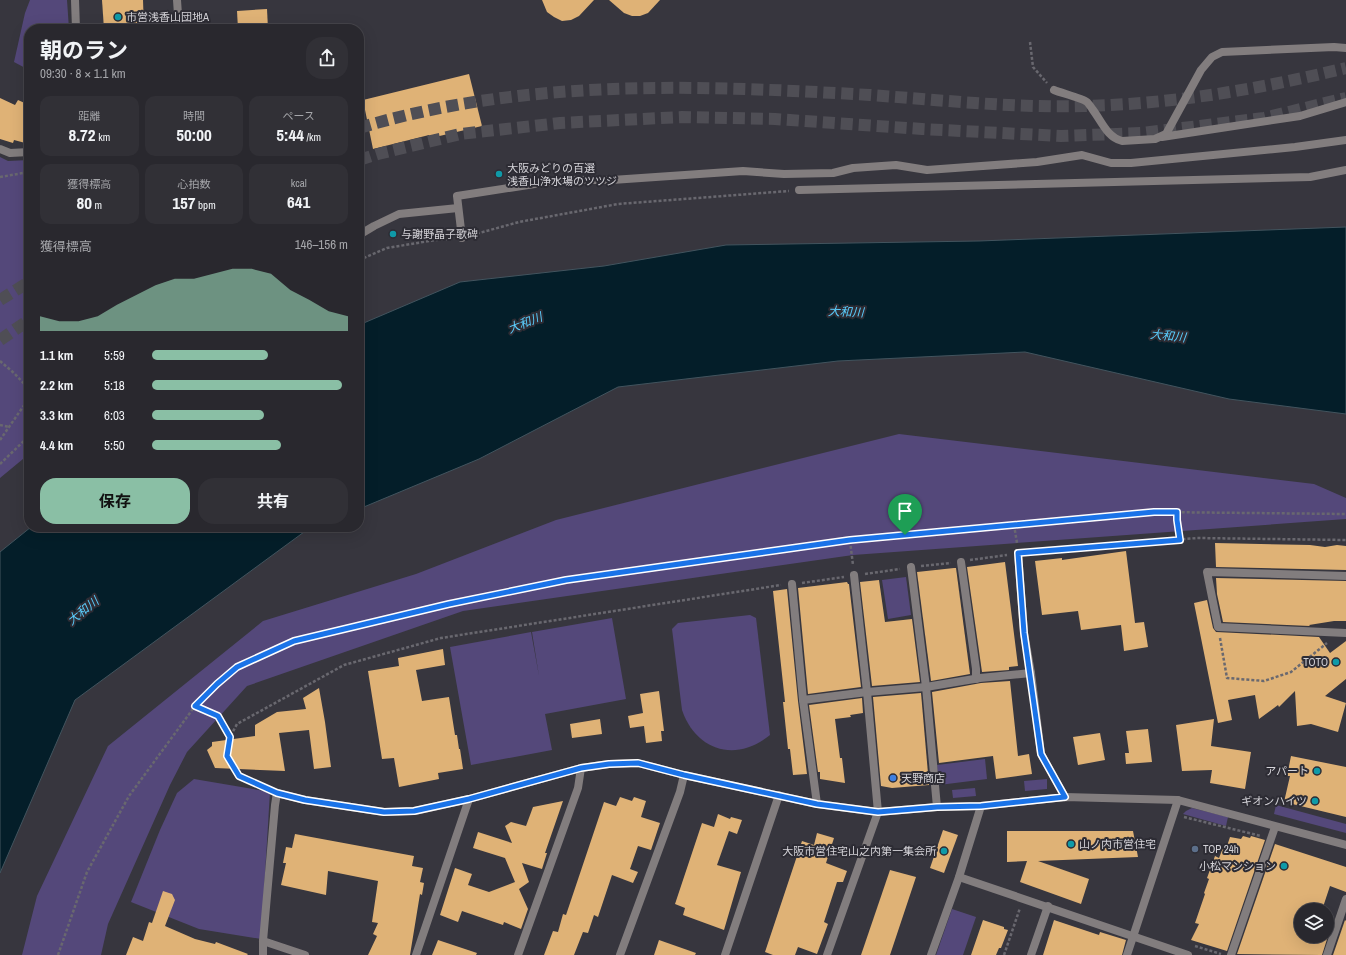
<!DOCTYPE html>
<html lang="ja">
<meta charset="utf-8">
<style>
:root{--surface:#29282e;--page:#313036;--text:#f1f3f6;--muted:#a5a6aa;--line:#45444a;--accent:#8abfa5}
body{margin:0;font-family:"Archivo Narrow","Noto Sans JP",sans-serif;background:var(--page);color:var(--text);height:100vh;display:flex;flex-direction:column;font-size:15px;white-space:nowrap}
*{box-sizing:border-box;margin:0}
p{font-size:13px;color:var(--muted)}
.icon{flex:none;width:22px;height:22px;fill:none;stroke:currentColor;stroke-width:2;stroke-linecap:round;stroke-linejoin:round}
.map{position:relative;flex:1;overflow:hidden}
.panel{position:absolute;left:24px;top:24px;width:340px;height:508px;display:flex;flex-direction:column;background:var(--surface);border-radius:16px;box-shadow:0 4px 16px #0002,0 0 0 1px var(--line)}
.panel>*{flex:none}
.buttons{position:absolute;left:1294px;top:903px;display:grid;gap:8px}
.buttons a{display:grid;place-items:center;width:40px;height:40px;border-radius:50%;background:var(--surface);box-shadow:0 4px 16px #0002,0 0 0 1px var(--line);font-size:20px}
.pin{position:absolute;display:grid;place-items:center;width:34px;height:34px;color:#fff;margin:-41px -17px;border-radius:50% 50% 50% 0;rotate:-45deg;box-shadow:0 0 4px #0007}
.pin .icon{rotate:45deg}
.round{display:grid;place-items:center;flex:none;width:42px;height:42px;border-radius:16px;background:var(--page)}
.head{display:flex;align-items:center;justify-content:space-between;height:68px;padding:0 16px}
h1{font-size:22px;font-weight:700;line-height:30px}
.metrics{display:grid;grid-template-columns:repeat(3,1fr);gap:6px;height:68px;padding:4px 16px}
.metrics div{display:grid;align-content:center;border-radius:10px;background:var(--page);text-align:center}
.metrics b{font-size:17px;font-weight:700}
.metrics small{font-size:11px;font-weight:400}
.metrics p{font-size:11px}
.chart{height:112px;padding:8px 16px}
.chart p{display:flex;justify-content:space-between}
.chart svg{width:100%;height:72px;margin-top:4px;fill:var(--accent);opacity:.7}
.action{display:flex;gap:8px;margin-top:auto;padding:8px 16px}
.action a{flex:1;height:46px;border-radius:16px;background:var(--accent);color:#111;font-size:16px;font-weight:700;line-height:46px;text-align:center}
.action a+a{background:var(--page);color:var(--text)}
ul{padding:0 16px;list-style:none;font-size:13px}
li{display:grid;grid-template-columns:64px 48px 1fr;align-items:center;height:30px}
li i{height:10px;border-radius:5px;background:var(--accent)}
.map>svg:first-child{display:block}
.green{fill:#54487a}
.water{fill:#041e29;stroke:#42545e}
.building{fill:#dfb276}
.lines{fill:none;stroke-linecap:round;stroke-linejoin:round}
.motorway-tunnel{stroke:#4f4e55;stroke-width:12;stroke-dasharray:12 6;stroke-linecap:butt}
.path{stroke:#69686f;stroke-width:2.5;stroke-dasharray:3 2;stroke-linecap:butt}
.service{stroke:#827d7e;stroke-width:8}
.pedestrian{stroke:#827d7e;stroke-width:8}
.minor{stroke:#827d7e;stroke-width:8}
.tertiary{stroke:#827d7e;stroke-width:8}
.route-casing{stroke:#fff;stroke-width:8}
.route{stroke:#1a73e8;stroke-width:5}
.culture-dot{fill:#0f9aa8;stroke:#2d2c34;stroke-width:1.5}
.shop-dot{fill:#3f7fe0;stroke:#2d2c34;stroke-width:1.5}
.service-dot{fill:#5c6f8a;stroke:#2d2c34;stroke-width:1.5}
.labels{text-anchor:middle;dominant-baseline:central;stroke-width:4;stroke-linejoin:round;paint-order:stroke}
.poi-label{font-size:11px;fill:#d4d3d8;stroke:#2d2c34;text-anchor:start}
.water-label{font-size:12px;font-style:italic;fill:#5acefe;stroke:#2d2c34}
</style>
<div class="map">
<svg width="1346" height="955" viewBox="0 0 1346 955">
<rect width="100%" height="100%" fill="#37363e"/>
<g class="green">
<polygon points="30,0 67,0 69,29 29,29 29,70 14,62 25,13"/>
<polygon points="0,157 8,161 29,160 29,454 0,478"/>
<polygon points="899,434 1314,484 1346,498 1346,519 853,555 463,611 247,686 187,752 170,785 108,924 101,955 22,955 37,896 108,746 263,621 416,574 556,520"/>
<polygon points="906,577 911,615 888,619 882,580"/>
<path d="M 750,615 L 756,618 L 770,735 C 736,763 696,751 682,710 L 672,629 L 678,623 Z"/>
<polygon points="612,618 626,699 545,714 552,750 471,765 450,647 531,632 539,676 532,632"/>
<polygon points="985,759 987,779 939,785 937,765"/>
<polygon points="194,779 270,792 261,939 199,929 131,902 160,830 177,793"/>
<polygon points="1047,779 1047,789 1025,791 1024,781"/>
<polygon points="975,788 976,796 953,798 952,790"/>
<polygon points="1276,805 1346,824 1346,833 1274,814"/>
<polygon points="1192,808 1228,817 1226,826 1183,814 1186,811"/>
<polygon points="952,909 976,917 963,955 936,955"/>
</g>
<g class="water">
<polygon points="1346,227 1346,414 1229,399 1025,352 838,361 618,387 479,459 359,509 359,325 460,282 604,266 726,245 979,241"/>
<polygon points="31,527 315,527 304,532 75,700 0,873 0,552"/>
</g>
<g class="building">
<polygon points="102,0 143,0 144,29 104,29"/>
<polygon points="542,0 594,0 579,16 571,20 562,21 554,17 547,12"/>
<polygon points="609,0 660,0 648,13 640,16 632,16 624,13"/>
<polygon points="267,9 268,29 238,29 237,11"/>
<polygon points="469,74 482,126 431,138 429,135 373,149 363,100"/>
<polygon points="0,98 15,105 18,100 29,105 29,144 14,140 13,143 0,139"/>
<polygon points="1215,543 1310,545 1325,547 1337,545 1346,546 1346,570 1216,567"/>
<polygon points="1126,551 1135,623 1144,622 1148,647 1124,651 1121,625 1081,630 1078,611 1042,615 1035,561 1062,558 1062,560"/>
<polygon points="1005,562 1018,666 1009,667 1009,670 982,672 967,567"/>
<polygon points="954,568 956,568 970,674 931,681 917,572"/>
<polygon points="1216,578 1346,581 1346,621 1334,621 1309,625 1310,626 1223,622 1217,594"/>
<polygon points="879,580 885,622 912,619 920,682 872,686 860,582"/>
<polygon points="847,582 848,584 849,584 861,687 808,694 798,588"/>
<polygon points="787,589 798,701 807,774 793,775 790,749 788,749 783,702 785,702 773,591"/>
<polygon points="1207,600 1213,628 1216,632 1319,637 1330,653 1346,641 1346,679 1325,696 1346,703 1338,732 1311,724 1297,726 1295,691 1279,707 1278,705 1259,719 1255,695 1228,700 1232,720 1218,723 1194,603"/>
<polygon points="443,649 445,665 416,670 422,701 449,697 455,735 457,735 459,749 460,749 463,769 438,773 439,779 399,787 394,758 382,759 368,671 399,666 398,658"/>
<polygon points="1010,681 1018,756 1029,754 1032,774 996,779 993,756 939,763 932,692 981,683"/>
<polygon points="319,688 325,722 331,767 314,769 309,730 279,733 285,771 215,768 207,750 212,746 212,742 255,736 255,725 277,712 306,709 303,698"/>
<polygon points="659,691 664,731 661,731 662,741 646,743 644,726 630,728 628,716 643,713 640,694"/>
<polygon points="921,693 929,785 892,788 881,786 873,697"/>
<polygon points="862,698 863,713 850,715 851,717 835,719 840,758 842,758 845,783 820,779 820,772 818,772 809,705"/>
<polygon points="600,719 602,734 572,738 570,724"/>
<polygon points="1214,719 1211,746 1251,752 1245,789 1210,783 1212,770 1182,771 1176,725"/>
<polygon points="1148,729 1152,762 1126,764 1125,753 1129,753 1126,731"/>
<polygon points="1100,733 1105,760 1078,765 1073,737"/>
<polygon points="1291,756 1346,767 1346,817 1284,802 1290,776 1287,776"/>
<polygon points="620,797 632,801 634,797 646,801 641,817 660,823 651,850 638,846 630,869 638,872 633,883 612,875 598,917 594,915 588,933 583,932 574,955 544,955 553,931 558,932 563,914 566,915 604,802 616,806"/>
<polygon points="563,801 545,853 547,853 542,869 522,863 529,882 519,889 528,909 521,929 504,922 503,925 462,911 458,922 440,915 455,868 472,874 468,885 489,892 515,882 505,858 473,848 478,832 512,843 505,826 511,822 526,826 533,807"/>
<polygon points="718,814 730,819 731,817 742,820 737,834 729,831 717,865 741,872 724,930 683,915 685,908 675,904 702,823 714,827"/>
<polygon points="943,830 958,835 944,873 930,868"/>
<polygon points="1007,831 1133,831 1138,857 1038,861 1089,879 1081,904 1020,882 1027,861 1007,862"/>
<polygon points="817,833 834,838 826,863 847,871 843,882 837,882 824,922 828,924 817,954 798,947 795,955 773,955 765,952 802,841 814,845"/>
<polygon points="295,834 414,856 412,866 423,868 420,882 424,883 422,895 420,894 410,955 368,955 377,936 373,934 378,923 372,922 378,881 328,871 326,895 281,885 286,863 283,863 286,847 292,848"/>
<polygon points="1243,836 1250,838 1251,836 1265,840 1227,951 1191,940 1199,924 1195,923 1205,894 1204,893 1209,879 1207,878 1215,856 1219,858 1224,845 1227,846 1230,837 1241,839"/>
<polygon points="1275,844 1346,867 1346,892 1330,886 1322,910 1301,910 1301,936 1327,936 1327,914 1334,917 1322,955 1237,954"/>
<polygon points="890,870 916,877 890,955 861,955"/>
<polygon points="163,891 172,894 175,900 165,926 195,939 215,944 216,942 248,954 247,955 126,955 133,937 143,941 149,922 152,923"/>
<polygon points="983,920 1004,927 1004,929 1008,930 1001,948 999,948 996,955 971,955"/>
<polygon points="1054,920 1099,935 1100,932 1126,940 1122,955 1043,955"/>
<polygon points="1345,920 1346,921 1346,955 1333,955"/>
<polygon points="438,940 477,953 476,955 432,955"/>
<polygon points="659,940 696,953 695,955 654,955"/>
</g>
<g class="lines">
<g class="motorway-tunnel">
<path d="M 359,128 C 525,78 699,85 870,95 C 941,100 1013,108 1084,106 C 1173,104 1260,89 1346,68"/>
<polyline points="359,160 378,154 460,134 560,123 682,117 775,119 922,129 1061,136 1142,133 1264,118 1346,98"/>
<polyline points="0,300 29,282"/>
<polyline points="0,340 29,320"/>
</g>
<g class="path">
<polyline points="1030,42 1033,67 1047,83"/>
<polyline points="0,177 29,172"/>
<polyline points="472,235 519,222 618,204 789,191"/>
<polyline points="359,260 387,248 435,240 452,239"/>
<polyline points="0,361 14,373 29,389"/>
<polyline points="0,425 9,427"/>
<polyline points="0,440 27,401 29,397"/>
<polyline points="0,464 29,436"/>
<polyline points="1177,512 1177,520 1181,540"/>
<polyline points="1014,525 1017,543"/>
<polyline points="850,541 853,565"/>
<polyline points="1028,552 1197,538 1346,540"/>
<polyline points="970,560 1007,555"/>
<polyline points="921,566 951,563"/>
<polyline points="865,574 900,569"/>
<polyline points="802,583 844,577"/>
<polyline points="1220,638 1227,678 1264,681 1291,672 1327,643"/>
<polyline points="195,706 217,716 230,737"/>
<polyline points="267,789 239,776 227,756 230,737 237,724 344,665 441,638 781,585"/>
<polyline points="1184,817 1261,836"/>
<polyline points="1195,946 1221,954"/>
<polyline points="58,955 87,872 129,796 195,706 217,683 237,667 294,641 449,603 566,581 850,541 1154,512 1346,514"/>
<polyline points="1004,955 1020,908"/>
</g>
<g class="service">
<path d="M 1054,90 C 1061,93 1082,98 1087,102 C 1089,104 1091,107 1093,110 C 1102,122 1107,137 1122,141 L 1155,139 L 1166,134 L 1201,70 L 1212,57 L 1222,52 L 1334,47 L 1346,48"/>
<polyline points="1162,137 1300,116 1346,102"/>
<polyline points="799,190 1310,177 1346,170"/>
</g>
<g class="pedestrian">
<polyline points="359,235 374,226 399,214 458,208"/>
<polyline points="462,238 457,196 560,180 612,180 743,171 784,174 833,173 853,168 896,165 927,170 1037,162 1082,155 1111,163 1131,163 1295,147 1346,140"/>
</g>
<g class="minor">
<polyline points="75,0 76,29"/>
<polyline points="177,0 179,29"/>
<polyline points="0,149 10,153 29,152"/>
<polyline points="1018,553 1024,633 1031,673"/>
<polyline points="961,562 976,669 976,679"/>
<polyline points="911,567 926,687 937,807"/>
<polyline points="1346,576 1207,572 1218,627 1346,633"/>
<polyline points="792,584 803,700 817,804"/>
<polyline points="803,700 867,692 926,687 980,678 1031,673 1041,754 1065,797"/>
<polyline points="959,877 1188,955"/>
<polyline points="263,941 305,955"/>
<polyline points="263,955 263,941 275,805 277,793 305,800 384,812 415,811 469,799 581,768 609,764 638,763 684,775 817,804 878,812 937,807 981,806 1065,797 1178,800 1346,845"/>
<polyline points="416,955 469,799"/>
<polyline points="518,955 578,788 581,768"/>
<polyline points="620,955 680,792 684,775"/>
<polyline points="725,955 779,795"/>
<polyline points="827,955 878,812 867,692 854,575"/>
<polyline points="931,955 959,877 981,806"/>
<polyline points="1031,955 1048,906"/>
<polyline points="1127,955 1178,800"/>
<polyline points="1231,955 1275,827"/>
</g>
<polyline class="tertiary" points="1327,955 1346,899"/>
</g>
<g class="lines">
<defs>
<polygon id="route" points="1154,512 1177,512 1177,520 1180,540 1018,553 1024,633 1041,754 1065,797 981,806 937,807 878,812 817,804 684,775 638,763 609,764 581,768 469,799 414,811 384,812 305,800 277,793 239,776 227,756 230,737 218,716 195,706 217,684 237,667 294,641 449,604 566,580 850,540"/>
</defs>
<use href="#route" class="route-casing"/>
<use href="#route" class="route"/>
</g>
<g class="culture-dot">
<circle cx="118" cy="17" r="4"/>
<circle cx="499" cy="174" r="4"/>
<circle cx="393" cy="234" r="4"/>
<circle cx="1336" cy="662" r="4"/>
<circle cx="1317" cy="771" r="4"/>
<circle cx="1315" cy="801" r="4"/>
<circle cx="1071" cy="844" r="4"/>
<circle cx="944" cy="851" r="4"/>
<circle cx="1284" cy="866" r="4"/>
</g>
<circle class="shop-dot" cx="893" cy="778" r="4"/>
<circle class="service-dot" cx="1195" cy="849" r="4"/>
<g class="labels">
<g class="poi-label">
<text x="126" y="17">市営浅香山団地A</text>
<text x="507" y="168">大阪みどりの百選<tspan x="507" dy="13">浅香山浄水場のツツジ</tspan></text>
<text x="401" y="234">与謝野晶子歌碑</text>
<text x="1328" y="662" text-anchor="end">TOTO</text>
<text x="1309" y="771" text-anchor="end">アパート</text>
<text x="901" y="778">天野商店</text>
<text x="1307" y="801" text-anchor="end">ギオンハイツ</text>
<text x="1079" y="844">山ノ内市営住宅</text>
<text x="1203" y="849">TOP 24h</text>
<text x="936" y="851" text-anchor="end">大阪市営住宅山之内第一集会所</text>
<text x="1276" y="866" text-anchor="end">小松マンション</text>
</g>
<g class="water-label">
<text transform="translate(846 312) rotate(2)">大和川</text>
<text transform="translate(525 323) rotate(-21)">大和川</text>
<text transform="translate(1168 336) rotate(6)">大和川</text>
<text transform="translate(83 611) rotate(-39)">大和川</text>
</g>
</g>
</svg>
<div class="buttons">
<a><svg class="icon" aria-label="layers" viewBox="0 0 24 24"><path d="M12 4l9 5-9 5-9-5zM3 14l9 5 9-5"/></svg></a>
</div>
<div class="pin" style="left:905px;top:535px;background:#1e9e55"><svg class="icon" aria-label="arrive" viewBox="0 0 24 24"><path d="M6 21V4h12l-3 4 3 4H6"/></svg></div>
<section class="panel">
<div class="head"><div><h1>朝のラン</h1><p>09:30 · 8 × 1.1 km</p></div><a class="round"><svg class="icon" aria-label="share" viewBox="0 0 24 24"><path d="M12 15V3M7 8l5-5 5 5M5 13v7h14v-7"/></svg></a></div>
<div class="metrics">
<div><p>距離</p><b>8.72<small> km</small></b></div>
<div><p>時間</p><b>50:00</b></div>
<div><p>ペース</p><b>5:44<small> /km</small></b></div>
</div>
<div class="metrics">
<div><p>獲得標高</p><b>80<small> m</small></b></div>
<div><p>心拍数</p><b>157<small> bpm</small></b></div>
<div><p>kcal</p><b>641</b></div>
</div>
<div class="chart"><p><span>獲得標高</span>146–156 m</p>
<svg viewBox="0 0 160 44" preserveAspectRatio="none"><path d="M0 44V35L10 38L20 38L30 35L40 28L50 22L60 16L70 12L80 12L90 9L100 6L110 6L120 9L130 19L140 25L150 32L160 35V44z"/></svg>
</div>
<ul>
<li><b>1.1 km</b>5:59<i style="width:59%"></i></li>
<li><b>2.2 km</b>5:18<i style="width:97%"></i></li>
<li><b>3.3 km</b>6:03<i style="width:57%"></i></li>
<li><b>4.4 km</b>5:50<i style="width:66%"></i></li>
</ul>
<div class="action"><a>保存</a><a>共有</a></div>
</section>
</div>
